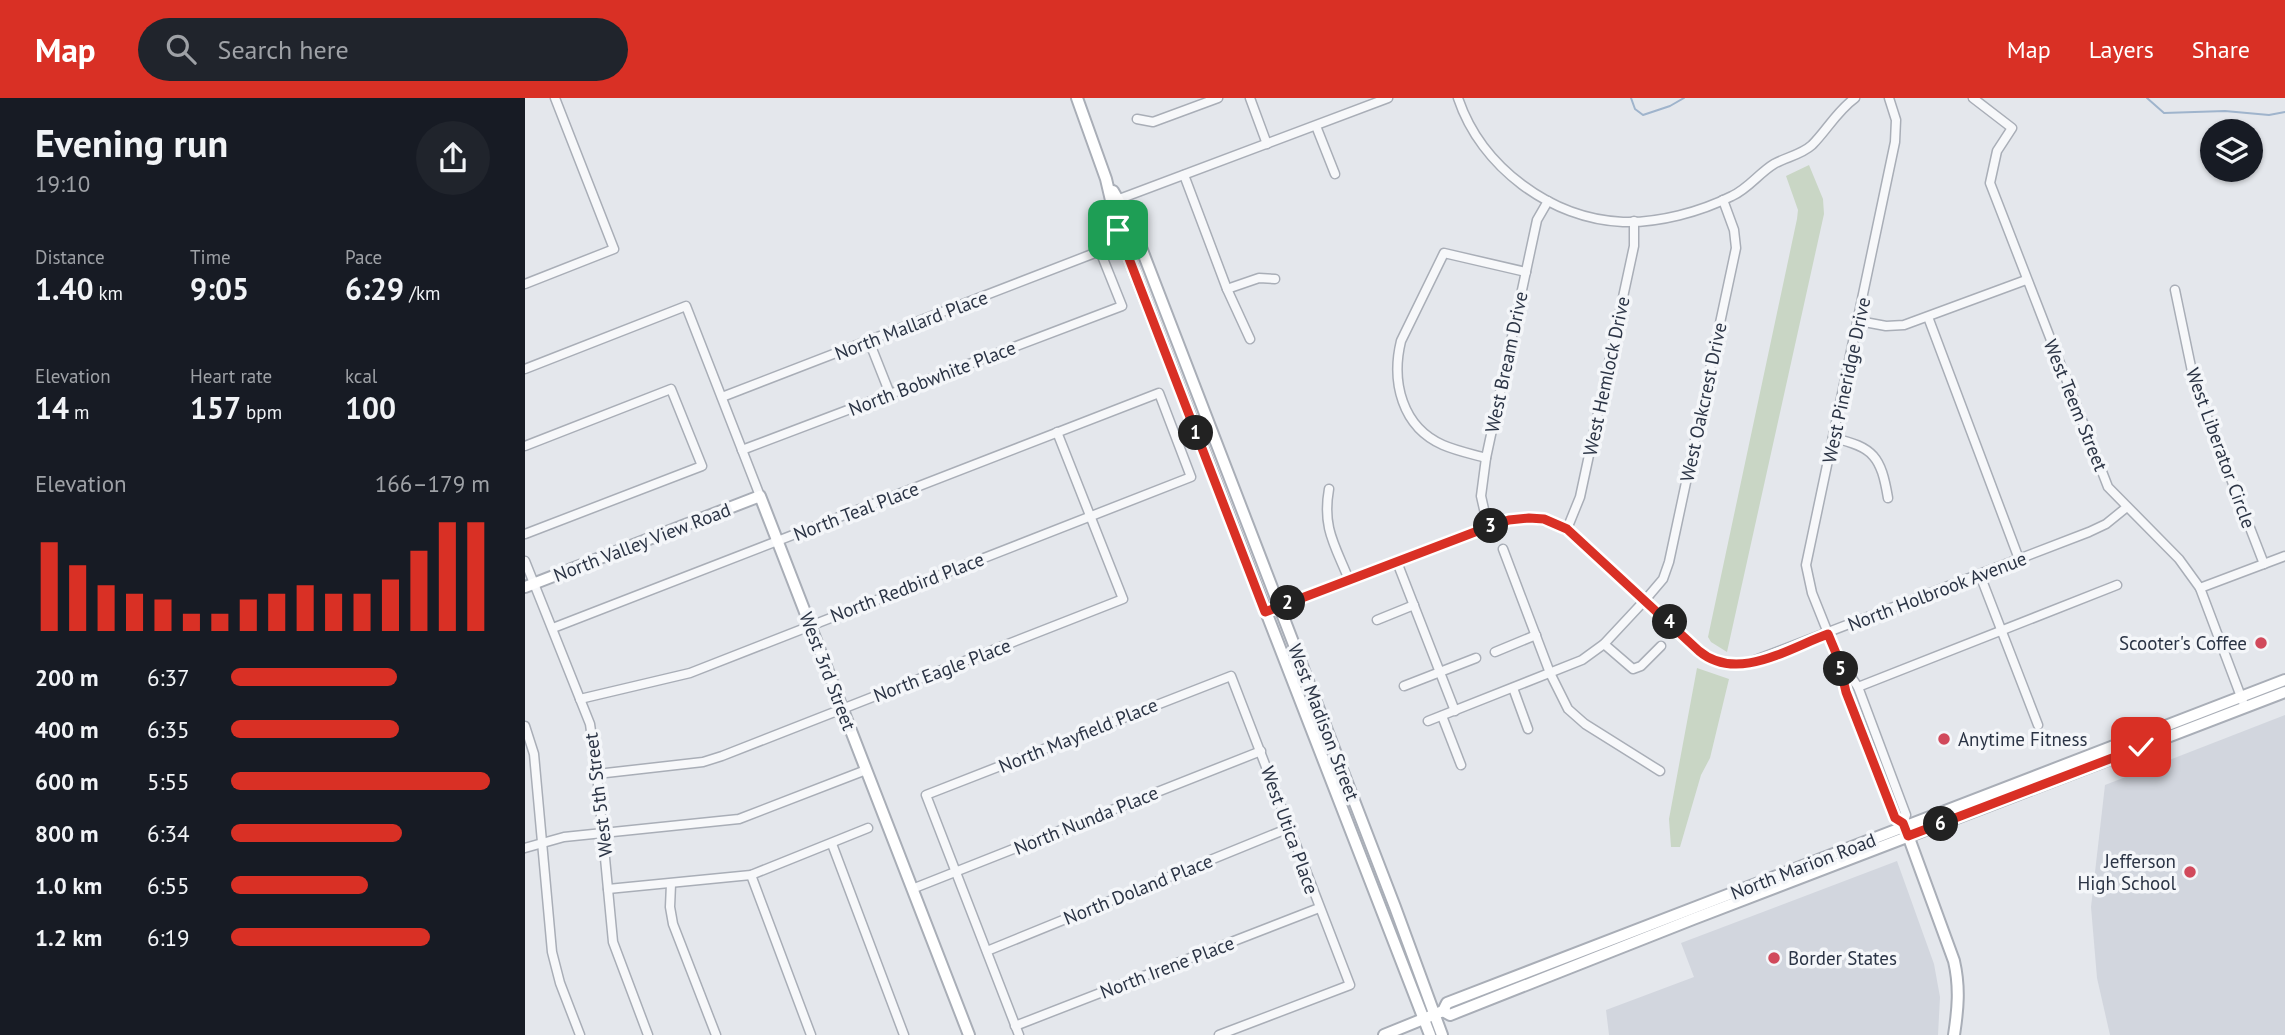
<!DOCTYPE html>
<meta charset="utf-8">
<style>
:root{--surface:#171b24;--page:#20242c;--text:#f1f3f6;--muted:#9ea1a6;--accent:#d93025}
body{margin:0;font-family:"PT Sans",sans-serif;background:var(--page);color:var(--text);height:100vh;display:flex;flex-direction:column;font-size:26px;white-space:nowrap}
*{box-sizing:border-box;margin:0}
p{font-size:23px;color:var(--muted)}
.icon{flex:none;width:38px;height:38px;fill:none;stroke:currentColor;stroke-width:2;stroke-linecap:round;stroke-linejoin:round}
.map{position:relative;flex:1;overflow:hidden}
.drawer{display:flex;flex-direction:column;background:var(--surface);width:525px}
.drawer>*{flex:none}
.fabs{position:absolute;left:1675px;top:21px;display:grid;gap:14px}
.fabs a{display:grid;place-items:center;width:63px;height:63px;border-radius:50%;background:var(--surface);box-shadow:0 2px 5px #0004;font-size:35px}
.pin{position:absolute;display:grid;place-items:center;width:60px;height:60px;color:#fff;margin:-30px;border-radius:14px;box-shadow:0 4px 10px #0006}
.km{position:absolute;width:35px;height:35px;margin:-18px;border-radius:50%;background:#222;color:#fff;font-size:19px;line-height:35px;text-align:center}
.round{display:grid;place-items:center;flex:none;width:74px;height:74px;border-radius:37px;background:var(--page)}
.summary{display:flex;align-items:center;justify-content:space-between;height:119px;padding:0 35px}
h1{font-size:38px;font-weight:700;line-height:52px}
.metrics{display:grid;grid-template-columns:repeat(3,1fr);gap:10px;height:119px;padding:7px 35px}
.metrics div{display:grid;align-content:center}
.metrics b{font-size:30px;font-weight:700}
.metrics small{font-size:19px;font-weight:400}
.metrics p{font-size:19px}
.chart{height:196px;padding:14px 35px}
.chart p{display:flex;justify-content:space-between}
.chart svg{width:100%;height:126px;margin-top:7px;stroke:var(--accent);stroke-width:6}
ul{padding:0 35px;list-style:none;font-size:23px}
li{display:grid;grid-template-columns:112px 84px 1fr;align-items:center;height:52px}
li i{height:18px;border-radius:9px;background:var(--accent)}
header{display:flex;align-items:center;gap:42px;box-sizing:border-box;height:98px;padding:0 35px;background:var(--accent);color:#fff}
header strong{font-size:33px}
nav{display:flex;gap:38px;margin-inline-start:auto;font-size:24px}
.search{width:490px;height:63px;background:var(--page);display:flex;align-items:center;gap:18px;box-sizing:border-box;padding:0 24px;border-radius:38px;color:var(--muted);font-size:26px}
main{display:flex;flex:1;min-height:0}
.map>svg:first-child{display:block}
.built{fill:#d2d6de}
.green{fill:#c9d6c5}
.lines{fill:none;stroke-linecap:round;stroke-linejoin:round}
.stream{stroke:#9fb4cc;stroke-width:2}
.street-casing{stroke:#a9aeb7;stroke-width:11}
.secondary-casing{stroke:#a9aeb7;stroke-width:14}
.street{stroke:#f7f8fa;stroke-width:8}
.secondary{stroke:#fff;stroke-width:10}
.route-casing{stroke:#fff;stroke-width:14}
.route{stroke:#d93025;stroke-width:9}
.poi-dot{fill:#d1495b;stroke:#f4f6f9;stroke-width:2.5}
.labels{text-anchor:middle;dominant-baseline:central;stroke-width:7;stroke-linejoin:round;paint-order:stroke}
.street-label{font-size:19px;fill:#2b3445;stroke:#f4f6f9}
.poi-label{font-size:19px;fill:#2b3445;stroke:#f4f6f9;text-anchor:end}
</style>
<header>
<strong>Map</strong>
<div class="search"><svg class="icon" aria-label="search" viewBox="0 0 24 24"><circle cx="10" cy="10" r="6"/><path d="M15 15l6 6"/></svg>Search here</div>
<nav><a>Map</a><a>Layers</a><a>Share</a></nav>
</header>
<main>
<section class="drawer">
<div class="summary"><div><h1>Evening run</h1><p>19:10</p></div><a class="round"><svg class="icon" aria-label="share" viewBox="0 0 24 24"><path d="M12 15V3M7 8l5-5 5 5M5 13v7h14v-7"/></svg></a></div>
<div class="metrics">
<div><p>Distance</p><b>1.40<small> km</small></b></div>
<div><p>Time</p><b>9:05</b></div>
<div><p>Pace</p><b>6:29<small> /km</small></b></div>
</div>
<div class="metrics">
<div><p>Elevation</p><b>14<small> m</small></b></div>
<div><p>Heart rate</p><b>157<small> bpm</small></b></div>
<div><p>kcal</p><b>100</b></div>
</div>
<div class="chart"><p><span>Elevation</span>166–179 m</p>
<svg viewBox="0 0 160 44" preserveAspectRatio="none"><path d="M5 44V13M15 44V21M25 44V28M35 44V31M45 44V33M55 44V38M65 44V38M75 44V33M85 44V31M95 44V28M105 44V31M115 44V31M125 44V26M135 44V16M145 44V6M155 44V6"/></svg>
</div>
<ul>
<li><b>200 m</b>6:37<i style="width:64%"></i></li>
<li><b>400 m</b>6:35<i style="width:65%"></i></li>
<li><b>600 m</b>5:55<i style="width:100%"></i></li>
<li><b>800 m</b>6:34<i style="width:66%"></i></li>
<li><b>1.0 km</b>6:55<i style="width:53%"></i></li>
<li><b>1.2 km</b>6:19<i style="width:77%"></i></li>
</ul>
</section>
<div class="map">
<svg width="1760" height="937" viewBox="0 0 1760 937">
<rect width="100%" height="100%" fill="#e4e7ec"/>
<g class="built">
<polygon points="1760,617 1760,937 1585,937 1572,880 1566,809 1580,687"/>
<polygon points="1372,763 1409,866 1415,899 1413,937 1084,937 1081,912 1169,879 1156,845"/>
</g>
<g class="green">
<polygon points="1284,67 1298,101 1299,116 1202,554 1186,544 1183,539 1272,121 1273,112 1261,78"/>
<polygon points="1172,570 1204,581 1185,660 1176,677 1155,749 1146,749 1144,721"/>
</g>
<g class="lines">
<g class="stream">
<polyline points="1106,0 1110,11 1118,17 1145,8 1159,0"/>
<polyline points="1622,0 1639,15 1700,13 1744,17 1760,14"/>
</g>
<defs>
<g id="street">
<polyline points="725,0 742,46"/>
<path d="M 933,0 C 956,69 1026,121 1098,124 C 1134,125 1175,114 1207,98 C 1223,91 1234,75 1249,66 C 1261,59 1276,57 1287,47 C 1302,32 1312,13 1330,0"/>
<polyline points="1364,0 1371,22 1370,44 1281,467 1287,495 1313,560 1321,594 1370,720 1378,725 1380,729"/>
<polyline points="1448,0 1487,30 1472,53 1465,85 1583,389 1654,461 1675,490 1718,604"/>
<polyline points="612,21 628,24 693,0"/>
<polyline points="791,28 810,76"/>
<polyline points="659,77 702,191 725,241"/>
<polyline points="589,103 863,0"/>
<polyline points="0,186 89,151 30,0"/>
<polyline points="702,191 734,180 750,181"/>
<polyline points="1650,192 1670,288 1739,466"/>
<polyline points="1403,219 1494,461"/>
<polyline points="1334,223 1361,228 1379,227 1501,182"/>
<polyline points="344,243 365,296"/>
<polyline points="0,271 161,208 235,398"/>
<polyline points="197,299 575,153 597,208 217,352"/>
<path d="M 1308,340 C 1349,349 1356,359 1363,400"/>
<polyline points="0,348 146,291 177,368 0,436"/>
<path d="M 961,360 C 947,356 932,353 918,347 C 877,329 866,284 876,243 L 919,155 L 1001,174"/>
<path d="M 804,391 C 797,430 810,447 824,482"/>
<polyline points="963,429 956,398 961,360 1012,122 1023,103"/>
<polyline points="1042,431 1055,399 1109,148 1109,123"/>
<polyline points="978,451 1025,575 1043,611 1060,626 1135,673"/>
<polyline points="0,463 65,626 72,676 88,844 123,937"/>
<polyline points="872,464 930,613"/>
<polyline points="1455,477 1513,627"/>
<polyline points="1675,490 1760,458"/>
<path d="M 740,514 L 963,429 C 1001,417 1023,416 1055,442 L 1180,558 L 1201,566 L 1220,566 L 1564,434 L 1581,426 L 1602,409"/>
<polyline points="852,522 889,507"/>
<polyline points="28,530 634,295 666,379 165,575 55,601"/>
<polyline points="1079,546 1108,571 1116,568 1136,548"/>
<polyline points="970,554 1011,537"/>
<polyline points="1318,567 1333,589 1381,717 1378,725"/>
<polyline points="879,588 951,560"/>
<polyline points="1333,589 1592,487"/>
<polyline points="988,590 1003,631"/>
<polyline points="917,618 936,667"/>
<polyline points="903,623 1057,562 1079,546 1121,501 1138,481 1144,464 1211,150 1209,132 1198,102"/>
<polyline points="0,628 9,656 27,854 35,885 55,937"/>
<polyline points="72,676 178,664 197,658 598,501 532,334"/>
<polyline points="307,746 379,937"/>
<polyline points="0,750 39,739 214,721 341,672"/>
<polyline points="226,777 286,937"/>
<polyline points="146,786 145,809 148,826 191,937"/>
<polyline points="83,791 226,777 343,730"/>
<polyline points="387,791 736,653"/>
<polyline points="462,853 764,730"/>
<polyline points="490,928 794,810"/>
<polyline points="494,937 401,697 706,578 825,887 694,937"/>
</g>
<g id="secondary">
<polyline points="552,0 581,81 593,132 905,937"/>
<polyline points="588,93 607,126 870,809 917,937"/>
<polyline points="0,489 235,398 444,937"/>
<path d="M 1381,732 L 1429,863 C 1435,889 1433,911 1429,937"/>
<polyline points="918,913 925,917 1168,821 1760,594"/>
<polyline points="859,937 918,913 922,905 1760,582"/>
</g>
</defs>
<use href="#street" class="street-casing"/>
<use href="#secondary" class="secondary-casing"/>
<use href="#street" class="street"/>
<use href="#secondary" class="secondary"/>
</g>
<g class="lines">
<defs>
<path id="route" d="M 593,132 L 740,514 L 963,429 L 984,422 L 1004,420 L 1019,421 L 1042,431 L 1174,553 C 1212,585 1264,550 1303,536 L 1313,560 L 1321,594 L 1370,720 L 1378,725 L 1383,738 L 1616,649"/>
</defs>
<use href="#route" class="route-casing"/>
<use href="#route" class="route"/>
</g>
<g class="poi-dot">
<circle cx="1736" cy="545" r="7"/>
<circle cx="1419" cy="641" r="7"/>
<circle cx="1665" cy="774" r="7"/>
<circle cx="1249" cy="860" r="7"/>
</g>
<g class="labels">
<g class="street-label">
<text transform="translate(386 227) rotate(-21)">North Mallard Place</text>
<text transform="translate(981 264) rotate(-78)">West Bream Drive</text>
<text transform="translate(1081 278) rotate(-78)">West Hemlock Drive</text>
<text transform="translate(407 280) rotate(-21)">North Bobwhite Place</text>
<text transform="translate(1321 282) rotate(-78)">West Pineridge Drive</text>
<text transform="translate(1178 304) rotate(-78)">West Oakcrest Drive</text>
<text transform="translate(1551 307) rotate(68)">West Teem Street</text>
<text transform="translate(1696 350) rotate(70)">West Liberator Circle</text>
<text transform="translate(331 413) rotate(-21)">North Teal Place</text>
<text transform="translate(117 444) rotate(-21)">North Valley View Road</text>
<text transform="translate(382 489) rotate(-21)">North Redbird Place</text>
<text transform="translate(1412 493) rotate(-21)">North Holbrook Avenue</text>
<text transform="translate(417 572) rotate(-21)">North Eagle Place</text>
<text transform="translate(303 573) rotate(69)">West 3rd Street</text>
<text transform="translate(799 624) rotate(69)">West Madison Street</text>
<text transform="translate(553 637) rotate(-22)">North Mayfield Place</text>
<text transform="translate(73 697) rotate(-97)">West 5th Street</text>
<text transform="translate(561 722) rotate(-22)">North Nunda Place</text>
<text transform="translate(765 732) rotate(70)">West Utica Place</text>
<text transform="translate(1278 768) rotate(-21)">North Marion Road</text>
<text transform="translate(613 791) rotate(-22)">North Doland Place</text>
<text transform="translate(642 869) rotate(-21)">North Irene Place</text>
</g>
<g class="poi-label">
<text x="1722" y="545">Scooter's Coffee</text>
<text x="1433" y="641" text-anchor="start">Anytime Fitness</text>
<text x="1651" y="763">Jefferson<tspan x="1651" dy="22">High School</tspan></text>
<text x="1263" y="860" text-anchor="start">Border States</text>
</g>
</g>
</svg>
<div class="fabs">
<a><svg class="icon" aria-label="layers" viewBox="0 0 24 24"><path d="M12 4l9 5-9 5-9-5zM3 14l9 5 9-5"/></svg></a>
</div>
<div class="pin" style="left:593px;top:132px;background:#1e9e55"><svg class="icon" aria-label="arrive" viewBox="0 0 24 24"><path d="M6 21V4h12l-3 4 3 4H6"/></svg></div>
<div class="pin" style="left:1616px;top:649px;background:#d93025"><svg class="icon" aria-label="check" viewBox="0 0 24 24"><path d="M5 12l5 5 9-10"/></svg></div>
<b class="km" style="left:671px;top:335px">1</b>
<b class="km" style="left:763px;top:505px">2</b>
<b class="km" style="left:966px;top:428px">3</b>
<b class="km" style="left:1145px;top:524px">4</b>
<b class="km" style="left:1316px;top:571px">5</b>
<b class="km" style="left:1416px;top:726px">6</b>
</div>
</main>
